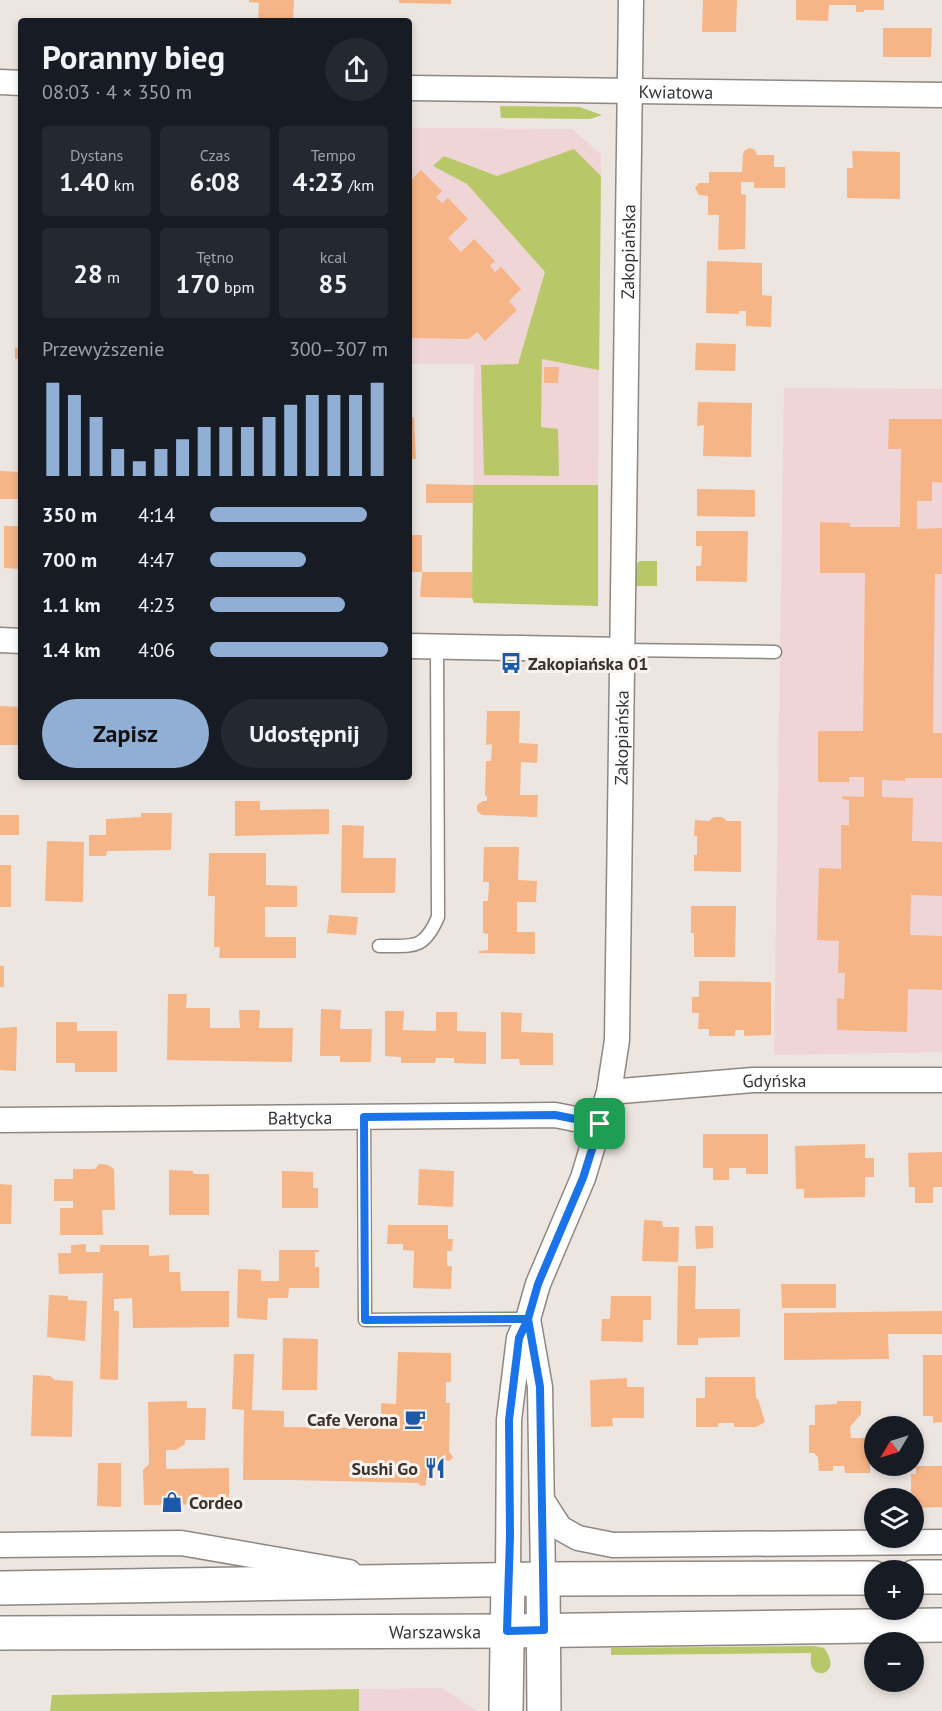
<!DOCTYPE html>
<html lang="pl">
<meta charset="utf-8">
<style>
:root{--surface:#171b24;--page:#242831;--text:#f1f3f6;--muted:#9ea1a6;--accent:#91aed4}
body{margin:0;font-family:"PT Sans",sans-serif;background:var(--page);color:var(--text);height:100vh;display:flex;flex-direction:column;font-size:22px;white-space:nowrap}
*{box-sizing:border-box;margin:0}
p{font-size:20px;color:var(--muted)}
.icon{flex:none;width:33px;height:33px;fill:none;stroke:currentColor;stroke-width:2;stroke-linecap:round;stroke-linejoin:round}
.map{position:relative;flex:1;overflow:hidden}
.drawer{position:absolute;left:18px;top:18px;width:394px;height:762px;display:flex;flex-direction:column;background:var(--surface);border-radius:6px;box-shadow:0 3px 9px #0003}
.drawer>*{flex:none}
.needle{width:39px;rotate:232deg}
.tools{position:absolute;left:864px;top:1416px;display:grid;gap:12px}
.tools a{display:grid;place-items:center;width:60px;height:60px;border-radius:50%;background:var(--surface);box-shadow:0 3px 9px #0003;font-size:30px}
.pin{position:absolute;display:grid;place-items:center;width:51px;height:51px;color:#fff;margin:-26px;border-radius:12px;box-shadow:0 3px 9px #0006}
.round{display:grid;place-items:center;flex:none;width:63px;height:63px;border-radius:32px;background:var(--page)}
.summary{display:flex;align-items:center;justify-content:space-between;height:102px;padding:0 24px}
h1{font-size:33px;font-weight:700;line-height:45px}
.figures{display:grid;grid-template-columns:repeat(3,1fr);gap:9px;height:102px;padding:6px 24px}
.figures div{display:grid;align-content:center;border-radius:6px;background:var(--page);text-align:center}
.figures b{font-size:26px;font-weight:700}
.figures small{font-size:16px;font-weight:400}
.figures p{font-size:16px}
.chart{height:168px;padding:12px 24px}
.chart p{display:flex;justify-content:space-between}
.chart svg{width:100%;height:108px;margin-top:6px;stroke:var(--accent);stroke-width:6}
.primary-button{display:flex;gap:12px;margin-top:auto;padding:12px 24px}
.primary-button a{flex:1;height:69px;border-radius:36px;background:var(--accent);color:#111;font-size:24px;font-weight:700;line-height:69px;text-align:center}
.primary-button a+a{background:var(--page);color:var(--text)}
ul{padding:0 24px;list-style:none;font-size:20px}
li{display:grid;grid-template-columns:96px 72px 1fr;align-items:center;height:45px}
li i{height:15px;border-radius:8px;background:var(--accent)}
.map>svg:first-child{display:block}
.commercial{fill:#efd5da}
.education{fill:#f0d5d6}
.green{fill:#b8c869}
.building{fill:#f6b587}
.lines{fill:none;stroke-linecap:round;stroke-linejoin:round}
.lane-casing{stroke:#8f8782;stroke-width:15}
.street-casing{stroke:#8f8782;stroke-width:27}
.secondary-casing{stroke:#8f8782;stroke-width:36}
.primary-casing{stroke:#8f8782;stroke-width:36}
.lane{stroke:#fff;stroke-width:12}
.street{stroke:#fff;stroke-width:24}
.secondary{stroke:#fff;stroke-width:33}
.primary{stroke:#fff;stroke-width:33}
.route-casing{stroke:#fff;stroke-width:12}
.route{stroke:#1a73e8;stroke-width:8}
.labels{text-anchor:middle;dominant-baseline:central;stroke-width:6;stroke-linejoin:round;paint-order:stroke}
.street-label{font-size:18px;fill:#363331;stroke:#faf2ec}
.poi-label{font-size:18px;font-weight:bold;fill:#363331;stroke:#faf2ec;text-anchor:start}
</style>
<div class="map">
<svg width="942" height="1711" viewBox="0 0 942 1711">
<rect width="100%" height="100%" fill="#ede5df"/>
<polygon class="commercial" points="442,1688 477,1711 359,1711 359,1689"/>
<g class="education">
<polygon points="410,128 572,129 601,154 598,485 473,485 474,364 410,364"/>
<polygon points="784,388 942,389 942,1052 774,1055"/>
</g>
<g class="green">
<polygon points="500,106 579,107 602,115 590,119 501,118"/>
<polygon points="574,149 601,176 599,370 542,359 541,427 558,429 559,476 484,475 481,365 518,364 545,272 467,184 433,166 444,156 497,176"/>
<polygon points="473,485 598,485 598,606 474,603 472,598"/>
<polygon points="640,561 657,561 657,586 636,586 636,564"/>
<path d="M 814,1646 L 824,1648 C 842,1672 817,1680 812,1667 C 810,1663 811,1657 811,1653 L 611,1655 L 611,1648 Z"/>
<polygon points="359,1689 359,1711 50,1711 52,1695"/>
</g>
<g class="building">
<polygon points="249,0 294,0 293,21 258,21 259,3 249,2"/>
<polygon points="399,0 451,0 451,4 399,3"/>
<polygon points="703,0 737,0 736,32 702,32"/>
<polygon points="796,0 884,0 884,10 864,10 864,12 856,12 856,5 829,5 828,21 796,20"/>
<polygon points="883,28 932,28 931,57 883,57"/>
<polygon points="750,148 755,150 757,155 774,155 774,167 785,167 785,188 754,188 754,182 741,182 741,194 746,195 745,249 718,250 719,215 708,215 708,196 699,195 695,188 699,183 709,183 709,172 742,172 743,154 745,150"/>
<polygon points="852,151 900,152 900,199 847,198 847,168 853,168"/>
<polygon points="421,170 442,191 436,197 442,203 448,198 468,219 448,238 461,252 474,239 495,261 490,266 495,272 501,267 521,289 509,301 517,310 485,341 477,332 469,339 410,338 410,181"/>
<polygon points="707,261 762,263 762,295 772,296 771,327 746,326 746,311 739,311 739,314 706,313"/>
<polygon points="696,343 736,344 735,371 695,370"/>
<rect x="15" y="348" width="6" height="11"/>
<polygon points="544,367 559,367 558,383 544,383"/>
<polygon points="698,402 752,403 751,457 703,456 704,425 697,426"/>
<polygon points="410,417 414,417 416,459 410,459"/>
<polygon points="889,419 942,419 942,483 932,482 932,501 917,501 917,529 942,528 942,574 935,574 933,733 942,733 942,778 905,778 905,781 882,780 882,797 913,798 912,841 942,842 942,896 911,895 910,935 942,936 942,990 908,989 907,1032 837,1030 837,998 844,999 845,973 838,973 839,941 817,940 819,868 841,869 841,825 849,825 849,800 842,799 842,796 864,797 864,777 849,777 849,782 818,782 818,731 863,731 865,573 820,573 820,522 850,523 850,527 900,527 901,449 888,449"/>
<polygon points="0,471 21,472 21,499 0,499"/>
<polygon points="426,484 473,485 473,503 426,503"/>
<polygon points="697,489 755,490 755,517 697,516"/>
<polygon points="4,526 21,526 21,569 4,568"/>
<polygon points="696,531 748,531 747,582 696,581 696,566 701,566 702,546 696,546"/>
<polygon points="410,535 422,535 422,572 472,572 472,598 420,597 422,572 410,572"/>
<polygon points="0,706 21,707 21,745 0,745"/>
<polygon points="487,711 520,711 519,743 538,744 537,763 521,762 520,795 538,795 537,817 482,815 477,811 477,805 483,801 487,801 487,796 485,796 486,761 491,761 492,744 486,745"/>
<polygon points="235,801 260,801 260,810 329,809 329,834 235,836"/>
<polygon points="141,813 172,813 171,850 107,851 106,856 89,856 89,835 106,835 106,819 141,817"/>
<rect x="0" y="815" width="19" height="20"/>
<polygon points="714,817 722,817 727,821 741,821 741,872 694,871 694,855 697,855 697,836 694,836 695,820 709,821"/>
<polygon points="342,825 364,826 363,858 396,858 395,893 341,893"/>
<polygon points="47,841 84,842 83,902 45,901"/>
<polygon points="484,847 519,847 518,880 537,881 536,902 517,902 517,932 535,932 535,954 479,953 479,951 488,950 488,934 483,933 483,901 488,901 489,882 483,882"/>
<polygon points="209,853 266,853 266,885 297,886 297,907 265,907 265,937 296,937 296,958 219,958 220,947 214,947 215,896 208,896"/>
<rect x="0" y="865" width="11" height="42"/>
<polygon points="691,906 736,906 735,957 694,957 694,933 691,933"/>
<polygon points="329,915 358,917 356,935 327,933"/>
<rect x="0" y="966" width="4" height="21"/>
<polygon points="699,981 771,982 771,1035 744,1036 744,1030 735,1030 735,1036 709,1036 709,1029 698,1029 699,1013 692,1013 692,997 699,997"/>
<polygon points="168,994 187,994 186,1008 210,1008 210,1028 240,1028 239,1010 260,1010 259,1028 293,1028 292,1062 167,1060"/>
<polygon points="321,1009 341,1010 340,1029 372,1029 371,1062 340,1062 340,1056 320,1056"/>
<polygon points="385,1011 404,1011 403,1030 436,1031 436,1012 457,1012 457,1031 486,1032 486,1064 454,1063 454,1058 436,1058 435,1063 401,1063 401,1057 385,1056"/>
<polygon points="501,1012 522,1013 521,1032 553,1033 553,1065 520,1065 519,1059 501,1059"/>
<polygon points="56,1022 77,1022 77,1031 117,1031 117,1072 75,1072 75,1063 56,1063"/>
<polygon points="17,1027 16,1071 0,1070 0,1028"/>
<polygon points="703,1134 768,1134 768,1174 746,1174 746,1168 729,1168 729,1180 713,1180 713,1168 703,1168"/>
<polygon points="865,1144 865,1158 874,1158 874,1177 865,1177 865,1197 804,1198 804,1189 796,1189 795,1146"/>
<polygon points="942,1152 942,1187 933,1187 933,1203 915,1203 915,1187 909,1187 908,1153"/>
<polygon points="99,1164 108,1165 114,1169 115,1210 102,1210 103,1235 60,1235 60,1208 73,1208 73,1201 54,1201 54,1179 73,1179 73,1169 95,1169"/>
<polygon points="419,1169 454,1171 453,1207 418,1205"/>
<polygon points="169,1170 193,1171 193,1174 209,1174 209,1215 169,1215"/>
<polygon points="282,1171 313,1172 313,1188 318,1188 318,1208 282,1208"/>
<polygon points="0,1184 12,1185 11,1224 0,1224"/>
<polygon points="644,1220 662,1221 663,1227 679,1227 678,1262 642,1261"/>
<polygon points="388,1225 448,1225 448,1239 453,1239 452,1251 447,1251 447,1266 452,1266 451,1289 413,1288 414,1251 403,1250 403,1244 387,1244"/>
<polygon points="695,1226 713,1226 713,1248 696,1249"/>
<polygon points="86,1244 86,1252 100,1252 100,1245 149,1245 149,1256 169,1255 169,1272 180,1272 181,1291 229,1291 229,1327 133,1328 132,1298 114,1299 114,1311 119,1311 118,1380 100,1379 103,1273 59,1274 58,1253 71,1253 71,1245"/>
<polygon points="279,1250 319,1250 319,1252 315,1252 315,1267 319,1267 319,1288 289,1288 288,1298 268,1298 267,1320 237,1318 238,1269 261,1270 261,1281 279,1281"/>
<polygon points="678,1266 696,1266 695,1309 740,1309 740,1337 698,1338 698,1345 677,1345"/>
<polygon points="781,1284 836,1284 836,1308 782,1308"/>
<polygon points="49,1295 68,1296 68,1300 87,1301 85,1341 47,1337"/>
<polygon points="611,1296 651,1296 651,1320 643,1320 643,1342 601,1341 602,1319 610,1319"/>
<polygon points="942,1311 942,1334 888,1334 889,1359 784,1360 784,1313"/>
<polygon points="283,1338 318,1339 317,1390 282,1390"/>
<polygon points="398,1352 451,1353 451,1382 446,1382 446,1403 450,1403 449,1452 453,1457 450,1461 445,1460 426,1479 426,1485 421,1486 418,1483 292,1480 243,1480 244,1410 232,1409 234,1354 254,1354 252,1410 284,1411 284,1427 381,1428 381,1403 396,1404"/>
<polygon points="923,1355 942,1355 942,1422 933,1423 933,1416 923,1416"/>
<polygon points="33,1375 50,1376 55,1380 73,1381 72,1437 31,1436"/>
<polygon points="705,1377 755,1377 756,1398 758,1399 765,1422 756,1427 734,1427 734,1423 718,1423 718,1427 696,1427 696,1398 705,1398"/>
<polygon points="627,1378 627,1387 644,1387 644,1418 612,1418 613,1426 591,1427 590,1380"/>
<polygon points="187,1401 187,1408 206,1408 205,1440 185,1440 185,1444 176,1450 166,1450 166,1469 229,1468 229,1504 144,1505 143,1470 149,1464 148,1402"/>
<polygon points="837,1401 861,1401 861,1414 850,1427 851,1438 870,1438 870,1473 845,1473 844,1466 833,1466 833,1471 819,1471 818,1457 814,1453 809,1453 809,1425 815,1425 815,1405 837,1404"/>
<polygon points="98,1463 121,1463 121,1507 97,1506"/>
<polygon points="916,1466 942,1466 942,1507 914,1508 914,1498 911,1498 911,1474 916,1474"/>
</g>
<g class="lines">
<defs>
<g id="lane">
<polyline points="622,650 775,652"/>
<path d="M 379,946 C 412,945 423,952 438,917 L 437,647"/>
<polyline points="364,1117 365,1320 528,1319"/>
</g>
<g id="street">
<polyline points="0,82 21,83"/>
<path id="s1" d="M 410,88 L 942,95"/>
<polyline points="0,640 21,641"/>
<polyline points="410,646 622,650"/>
<path id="s2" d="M 609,1092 L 753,1080 L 942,1080"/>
<path id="s3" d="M 0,1120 L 555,1115 L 600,1124"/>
<polyline points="528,1319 540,1387 543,1579"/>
<polyline points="542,1500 560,1528 578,1538 613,1545 942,1542"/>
<polyline points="0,1545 181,1543 349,1572"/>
<path id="s4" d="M 508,1580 L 509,1420 L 519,1338 L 528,1319 L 538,1284 L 583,1178 L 609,1092 L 617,1040 L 631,0"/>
</g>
<g id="secondary">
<polyline points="543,1579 544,1711"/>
<polyline points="506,1711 508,1580"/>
</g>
<g id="primary">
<polyline points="914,1577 942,1577"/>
<polyline points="0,1588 543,1579 874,1578"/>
<path id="s5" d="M 0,1633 L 507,1631 L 942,1625"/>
</g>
</defs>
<use href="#lane" class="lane-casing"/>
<use href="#street" class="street-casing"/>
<use href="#secondary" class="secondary-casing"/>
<use href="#primary" class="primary-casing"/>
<use href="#lane" class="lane"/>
<use href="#street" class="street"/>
<use href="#secondary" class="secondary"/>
<use href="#primary" class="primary"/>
</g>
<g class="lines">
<defs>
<polyline id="route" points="600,1124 583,1178 538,1284 528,1319 519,1338 509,1420 510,1536 507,1631 544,1630 540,1387 528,1319 365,1320 364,1117 555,1115 600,1124"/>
</defs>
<use href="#route" class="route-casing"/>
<use href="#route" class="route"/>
</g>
<defs>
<symbol id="bus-bare" viewBox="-9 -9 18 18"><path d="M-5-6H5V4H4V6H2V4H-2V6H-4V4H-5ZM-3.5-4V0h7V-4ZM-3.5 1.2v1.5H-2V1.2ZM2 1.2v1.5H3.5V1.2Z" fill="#1c59aa" stroke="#faf2ec" stroke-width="2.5" paint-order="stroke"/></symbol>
<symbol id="cafe-bare" viewBox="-9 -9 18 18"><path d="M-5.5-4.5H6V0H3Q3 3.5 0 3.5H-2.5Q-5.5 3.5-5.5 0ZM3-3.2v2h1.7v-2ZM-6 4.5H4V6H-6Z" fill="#1c59aa" stroke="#faf2ec" stroke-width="2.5" paint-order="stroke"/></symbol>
<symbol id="restaurant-bare" viewBox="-9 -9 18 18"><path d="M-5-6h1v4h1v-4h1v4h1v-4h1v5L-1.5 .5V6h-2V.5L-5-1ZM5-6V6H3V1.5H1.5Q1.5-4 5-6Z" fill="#1c59aa" stroke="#faf2ec" stroke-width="2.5" paint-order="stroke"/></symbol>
<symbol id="shop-bare" viewBox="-9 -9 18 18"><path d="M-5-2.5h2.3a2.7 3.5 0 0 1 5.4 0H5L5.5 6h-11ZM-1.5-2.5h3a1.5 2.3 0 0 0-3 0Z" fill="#1c59aa" stroke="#faf2ec" stroke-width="2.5" paint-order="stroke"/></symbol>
</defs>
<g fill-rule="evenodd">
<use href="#bus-bare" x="496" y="648" width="30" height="30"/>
<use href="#cafe-bare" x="400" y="1404" width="30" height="30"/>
<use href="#restaurant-bare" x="420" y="1453" width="30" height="30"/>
<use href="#shop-bare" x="157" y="1487" width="30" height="30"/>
</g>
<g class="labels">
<g class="street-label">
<text stroke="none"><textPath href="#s1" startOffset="266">Kwiatowa</textPath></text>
<text stroke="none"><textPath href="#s4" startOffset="1346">Zakopiańska</textPath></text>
<text stroke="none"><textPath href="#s4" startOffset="860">Zakopiańska</textPath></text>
<text stroke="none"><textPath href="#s2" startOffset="166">Gdyńska</textPath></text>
<text stroke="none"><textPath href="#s3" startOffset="300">Bałtycka</textPath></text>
<text stroke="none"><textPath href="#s5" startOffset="435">Warszawska</textPath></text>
</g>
<g class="poi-label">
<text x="528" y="663">Zakopiańska 01</text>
<text x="398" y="1419" text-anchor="end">Cafe Verona</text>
<text x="418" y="1468" text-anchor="end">Sushi Go</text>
<text x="189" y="1502">Cordeo</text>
</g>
</g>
</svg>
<div class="tools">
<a><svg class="needle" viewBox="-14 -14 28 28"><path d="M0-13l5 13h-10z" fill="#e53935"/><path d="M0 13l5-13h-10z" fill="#9ea1a6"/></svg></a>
<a><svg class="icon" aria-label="layers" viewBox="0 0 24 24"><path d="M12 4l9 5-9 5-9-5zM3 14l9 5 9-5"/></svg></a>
<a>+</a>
<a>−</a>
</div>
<div class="pin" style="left:600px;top:1124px;background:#1e9e55"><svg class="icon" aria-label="arrive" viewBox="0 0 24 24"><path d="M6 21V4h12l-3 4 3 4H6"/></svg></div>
<section class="drawer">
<div class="summary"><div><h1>Poranny bieg</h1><p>08:03 · 4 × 350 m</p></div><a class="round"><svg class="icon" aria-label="share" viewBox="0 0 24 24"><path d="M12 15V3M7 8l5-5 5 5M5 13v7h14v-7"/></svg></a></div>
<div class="figures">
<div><p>Dystans</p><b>1.40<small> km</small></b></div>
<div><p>Czas</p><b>6:08</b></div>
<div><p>Tempo</p><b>4:23<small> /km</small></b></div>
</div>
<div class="figures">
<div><b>28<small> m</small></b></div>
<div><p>Tętno</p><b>170<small> bpm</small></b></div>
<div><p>kcal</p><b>85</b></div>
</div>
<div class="chart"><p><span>Przewyższenie</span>300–307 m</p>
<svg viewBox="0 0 160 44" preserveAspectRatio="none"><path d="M5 44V6M15 44V11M25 44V20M35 44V33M45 44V38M55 44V33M65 44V29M75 44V24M85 44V24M95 44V24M105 44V20M115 44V15M125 44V11M135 44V11M145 44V11M155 44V6"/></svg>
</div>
<ul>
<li><b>350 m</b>4:14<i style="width:88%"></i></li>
<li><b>700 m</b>4:47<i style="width:54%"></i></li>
<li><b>1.1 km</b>4:23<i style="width:76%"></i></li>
<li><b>1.4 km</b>4:06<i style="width:100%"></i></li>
</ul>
<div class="primary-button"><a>Zapisz</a><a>Udostępnij</a></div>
</section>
</div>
